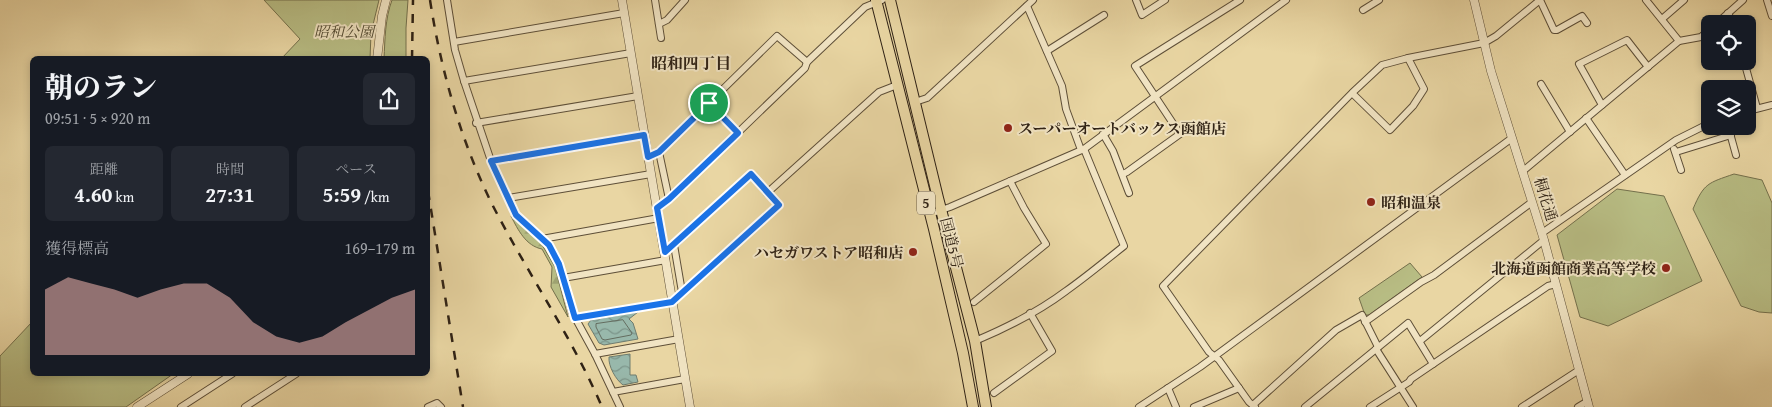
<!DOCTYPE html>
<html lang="ja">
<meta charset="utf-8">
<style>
:root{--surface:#171b24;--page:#242831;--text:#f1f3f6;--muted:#9ea1a6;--accent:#c59692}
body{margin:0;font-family:"Gentium Book Plus","Noto Serif JP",serif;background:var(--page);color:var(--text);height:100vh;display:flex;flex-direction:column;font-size:19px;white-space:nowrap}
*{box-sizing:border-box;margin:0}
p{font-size:16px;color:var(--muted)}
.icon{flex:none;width:28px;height:28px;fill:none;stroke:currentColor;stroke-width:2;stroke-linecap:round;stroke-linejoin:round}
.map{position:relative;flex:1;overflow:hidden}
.drawer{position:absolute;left:30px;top:56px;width:400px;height:320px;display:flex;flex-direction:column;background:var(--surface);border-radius:8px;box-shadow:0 2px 8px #0003}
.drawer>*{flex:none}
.buttons{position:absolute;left:1701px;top:15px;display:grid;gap:10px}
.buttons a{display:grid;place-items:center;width:55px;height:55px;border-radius:8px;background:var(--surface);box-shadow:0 2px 8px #0003;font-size:25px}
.pin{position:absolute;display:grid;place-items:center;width:42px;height:42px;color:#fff;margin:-21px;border:2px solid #fff;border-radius:50%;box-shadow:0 1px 5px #0007}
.round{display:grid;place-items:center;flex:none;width:52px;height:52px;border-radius:8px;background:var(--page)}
.overview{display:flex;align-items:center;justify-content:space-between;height:85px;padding:0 15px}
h1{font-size:28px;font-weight:800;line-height:38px}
.stats{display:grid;grid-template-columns:repeat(3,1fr);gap:8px;height:85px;padding:5px 15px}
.stats div{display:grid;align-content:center;border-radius:8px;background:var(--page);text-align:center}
.stats b{font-size:21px;font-weight:800}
.stats small{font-size:14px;font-weight:400}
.stats p{font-size:14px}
.chart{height:140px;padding:10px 15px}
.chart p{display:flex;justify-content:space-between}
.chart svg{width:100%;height:90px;margin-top:5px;fill:var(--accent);opacity:.7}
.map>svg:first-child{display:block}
.green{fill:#b8bd84;stroke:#74704c}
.forest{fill:url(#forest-firs);stroke:#74704c}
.water{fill:url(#water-waves);stroke:#6e7c6f}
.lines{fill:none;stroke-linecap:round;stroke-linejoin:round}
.shore{stroke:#646d60;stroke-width:1}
.minor-casing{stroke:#5e4f38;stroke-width:8}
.tertiary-casing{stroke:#5e4f38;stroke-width:9}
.trunk-casing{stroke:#2f2215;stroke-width:12}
.minor{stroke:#f1e4c3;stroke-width:6}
.tertiary{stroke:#f1e4c3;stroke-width:8}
.trunk{stroke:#e9d6a3;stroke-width:10}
.rail{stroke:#2f2215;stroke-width:2.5;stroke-dasharray:9 9;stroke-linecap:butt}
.route-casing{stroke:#fff;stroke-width:10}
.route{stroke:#1a73e8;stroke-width:6}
.poi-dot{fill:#8f2418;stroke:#f1e4c3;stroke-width:2}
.labels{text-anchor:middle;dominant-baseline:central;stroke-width:4;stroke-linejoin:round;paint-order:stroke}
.shield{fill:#f1e4c3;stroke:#695c49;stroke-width:1}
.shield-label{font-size:14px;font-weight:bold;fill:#2f2215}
.park-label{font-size:15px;font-style:italic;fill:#514931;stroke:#f1e4c3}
.poi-label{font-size:15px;font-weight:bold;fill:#2f2215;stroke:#f1e4c3;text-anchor:start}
.street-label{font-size:15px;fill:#2f2215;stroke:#f1e4c3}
.neighbourhood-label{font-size:16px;font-weight:bold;fill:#2f2215;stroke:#f1e4c3}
</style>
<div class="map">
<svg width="1772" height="407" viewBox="0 0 1772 407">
<defs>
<pattern id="forest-firs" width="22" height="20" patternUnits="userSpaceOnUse" patternTransform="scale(1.25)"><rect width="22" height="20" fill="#b8bd84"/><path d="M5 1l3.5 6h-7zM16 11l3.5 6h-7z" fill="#9ea271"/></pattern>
<pattern id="water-waves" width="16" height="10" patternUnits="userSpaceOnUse" patternTransform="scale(1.25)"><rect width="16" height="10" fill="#98b8ab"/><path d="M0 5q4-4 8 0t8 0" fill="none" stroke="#7c958a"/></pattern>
</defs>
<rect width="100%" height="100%" fill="#e9d6a3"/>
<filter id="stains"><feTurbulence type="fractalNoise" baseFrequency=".004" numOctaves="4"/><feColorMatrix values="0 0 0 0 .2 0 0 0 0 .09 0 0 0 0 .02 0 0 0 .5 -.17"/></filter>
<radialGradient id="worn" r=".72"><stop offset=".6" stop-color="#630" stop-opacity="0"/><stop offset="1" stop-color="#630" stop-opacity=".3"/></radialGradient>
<g class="green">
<polygon points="264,0 379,0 371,33 370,59 281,59 300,39"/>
<path d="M 392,0 L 408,0 L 406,28 L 406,59 L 384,59 C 385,39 385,19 392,0 Z"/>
<path d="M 1734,174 L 1762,180 L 1772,203 L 1772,313 L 1759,312 L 1741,306 L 1693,209 C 1704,183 1708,183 1734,174 Z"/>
<polygon points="1617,189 1664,196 1702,281 1608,326 1580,317 1557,235"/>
<polygon points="1410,263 1422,277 1369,315 1365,315 1359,298"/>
<polygon points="32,322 32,374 173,374 126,407 0,407 0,356"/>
</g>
<path class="forest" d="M 511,216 L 541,243 L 555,267 L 568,317 L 551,287 L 552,267 L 542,249 C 526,246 518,230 511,216 Z"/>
<g class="water">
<polygon points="638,312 629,319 633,323 638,339 604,345 599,343 588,324 591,320"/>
<path d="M 630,354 L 630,375 L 636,375 L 638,382 L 623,385 C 616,380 608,366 609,357 Z"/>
</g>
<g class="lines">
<polygon class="shore" points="623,320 632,333 631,335 605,340 602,339 596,327 596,324"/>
<defs>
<g id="minor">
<polyline points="447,0 455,50 464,81 491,161 516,215 549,245 559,264 572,312 595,354 620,407"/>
<polyline points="655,0 661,38"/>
<polyline points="1136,0 1142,15 1165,0"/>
<polyline points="1540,0 1554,30 1557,30 1582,16 1587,23"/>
<polyline points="1646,0 1679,41 1701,37 1710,29"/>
<polyline points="1767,0 1772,16"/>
<polyline points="1027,6 1062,86 1066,109 1081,150"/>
<polyline points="1363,10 1379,0"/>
<polyline points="1728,13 1733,24"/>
<polyline points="1662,19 1684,0"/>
<polyline points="659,24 667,20 685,0"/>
<polyline points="1716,24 1743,0"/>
<polyline points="454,42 624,13"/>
<polyline points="1047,51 1104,15"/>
<polyline points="1408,58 1484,43 1496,36 1540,0"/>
<polyline points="1744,61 1757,108"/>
<polyline points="464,81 631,53"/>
<polyline points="1541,84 1570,132"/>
<polyline points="915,102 927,98 1033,0"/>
<polyline points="709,103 737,133"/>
<polyline points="1602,105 1579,64 1627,40 1648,67"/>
<polyline points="1748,111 1772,105"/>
<polyline points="1586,118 1625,175"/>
<polyline points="476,123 638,96"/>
<polyline points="1728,126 1736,155"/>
<polyline points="1103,134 1113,151 1129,193"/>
<polyline points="1674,149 1681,170"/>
<polyline points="659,152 669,199"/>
<polyline points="1676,152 1731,135"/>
<polyline points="648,157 659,152 777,36 807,62"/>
<polyline points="491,161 644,135"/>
<polyline points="1523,171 1679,41"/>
<polyline points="1123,174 1127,172 1180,134 1135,66 1240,0"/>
<polyline points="508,198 651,174"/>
<polyline points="657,209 669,199 805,68 807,62 865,7 882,0"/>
<polyline points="930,214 950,207 1084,149 1286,0"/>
<polyline points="1542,233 1676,140 1710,123"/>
<polyline points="542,239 659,218"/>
<polyline points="563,278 666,260"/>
<polyline points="682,292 674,245 751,174 767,193"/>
<polyline points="974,302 1046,244 1024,208 1010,181"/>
<polyline points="575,318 672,302 779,205 767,193 879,92 897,85"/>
<polyline points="1365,322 1421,282 1434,275 1532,202"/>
<path d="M 975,341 C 1006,328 1038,312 1066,291 C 1086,277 1105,261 1124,246 L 1084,149"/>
<polyline points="1420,341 1544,240"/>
<polyline points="1376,349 1413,407"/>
<polyline points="595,354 679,339"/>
<polyline points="1168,388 1176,407"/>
<polyline points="613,392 685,379"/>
<polyline points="994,393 1052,351 1030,313"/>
<polyline points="1253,405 1336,330 1362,315 1378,347"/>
<polyline points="181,407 232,374"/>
<polyline points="245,407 296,374"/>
<polyline points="428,407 437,403 441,407"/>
<polyline points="1139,407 1200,367 1512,138"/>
<polyline points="1194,407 1239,388"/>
<polyline points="1255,407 1249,402 1219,360 1209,352 1163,286 1352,93 1382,65 1408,58 1424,89 1413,106 1390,130 1352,93"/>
<polyline points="1305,407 1408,323 1433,364"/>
<polyline points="1370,407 1409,382 1411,379 1548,286 1556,284"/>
<polyline points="1522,407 1579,370"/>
<polyline points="1578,407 1588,401"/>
</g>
<g id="tertiary">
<polyline points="622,0 690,407"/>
<polyline points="1474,0 1491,71 1544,240 1589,407"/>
<polyline points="377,59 382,16 386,0"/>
<polyline points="137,407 188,374"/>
</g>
<g id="trunk">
<polyline points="876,0 934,229 963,353 973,407"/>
<polyline points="890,0 938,198 975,341 986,407"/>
</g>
</defs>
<use href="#minor" class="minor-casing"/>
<use href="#tertiary" class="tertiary-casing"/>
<use href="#trunk" class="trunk-casing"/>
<use href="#minor" class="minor"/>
<use href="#tertiary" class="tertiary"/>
<use href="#trunk" class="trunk"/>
<g class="rail">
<path d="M 430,0 C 441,71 461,142 493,206 C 528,274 572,337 602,407"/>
<polyline points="412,59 413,0"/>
<polyline points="428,191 463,407"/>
</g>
</g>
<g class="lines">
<defs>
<polygon id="route" points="709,103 738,133 669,199 657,208 665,252 751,174 779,205 672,302 575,318 559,264 549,245 516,215 491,161 644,135 648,157 659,152"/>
</defs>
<use href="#route" class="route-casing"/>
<use href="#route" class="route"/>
</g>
<g class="poi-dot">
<circle cx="1008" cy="128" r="5"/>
<circle cx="1371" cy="202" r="5"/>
<circle cx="913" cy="252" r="5"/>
<circle cx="1666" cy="268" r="5"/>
</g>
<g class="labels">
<rect class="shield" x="917" y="191.5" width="18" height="23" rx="4"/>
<g class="shield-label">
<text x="926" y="203">5</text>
</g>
<g class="park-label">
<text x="344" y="31">昭和公園</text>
</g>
<g class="poi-label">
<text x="1018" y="128">スーパーオートバックス函館店</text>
<text x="1381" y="202">昭和温泉</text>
<text x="903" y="252" text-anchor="end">ハセガワストア昭和店</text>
<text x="1656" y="268" text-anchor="end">北海道函館商業高等学校</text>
</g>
<g class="street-label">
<text transform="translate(1546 199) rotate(73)">桐花通</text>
<text transform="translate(952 243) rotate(76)">国道5号</text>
</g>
<g class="neighbourhood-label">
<text x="691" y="63">昭和四丁目</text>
</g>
</g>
<rect width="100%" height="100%" filter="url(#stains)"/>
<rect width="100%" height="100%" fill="url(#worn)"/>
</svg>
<div class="buttons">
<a><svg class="icon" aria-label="locate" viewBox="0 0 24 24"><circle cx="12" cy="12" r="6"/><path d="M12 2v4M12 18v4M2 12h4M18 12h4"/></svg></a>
<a><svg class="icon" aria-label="layers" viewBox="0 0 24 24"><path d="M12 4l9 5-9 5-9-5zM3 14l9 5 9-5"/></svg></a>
</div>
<div class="pin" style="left:709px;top:103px;background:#1e9e55"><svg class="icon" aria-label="arrive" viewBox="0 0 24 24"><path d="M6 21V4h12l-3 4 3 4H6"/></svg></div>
<section class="drawer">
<div class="overview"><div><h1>朝のラン</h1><p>09:51 · 5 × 920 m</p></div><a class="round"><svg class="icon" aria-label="share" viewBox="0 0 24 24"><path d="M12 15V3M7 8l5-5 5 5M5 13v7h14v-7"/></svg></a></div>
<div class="stats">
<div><p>距離</p><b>4.60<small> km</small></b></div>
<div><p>時間</p><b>27:31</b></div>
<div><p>ペース</p><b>5:59<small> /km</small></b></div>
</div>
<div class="chart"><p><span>獲得標高</span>169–179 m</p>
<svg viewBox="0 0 160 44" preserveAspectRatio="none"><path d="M0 44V12L10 6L20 9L30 12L40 16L50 12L60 9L70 9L80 16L90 28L100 35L110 38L120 35L130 28L140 22L150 16L160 12V44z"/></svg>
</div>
</section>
</div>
